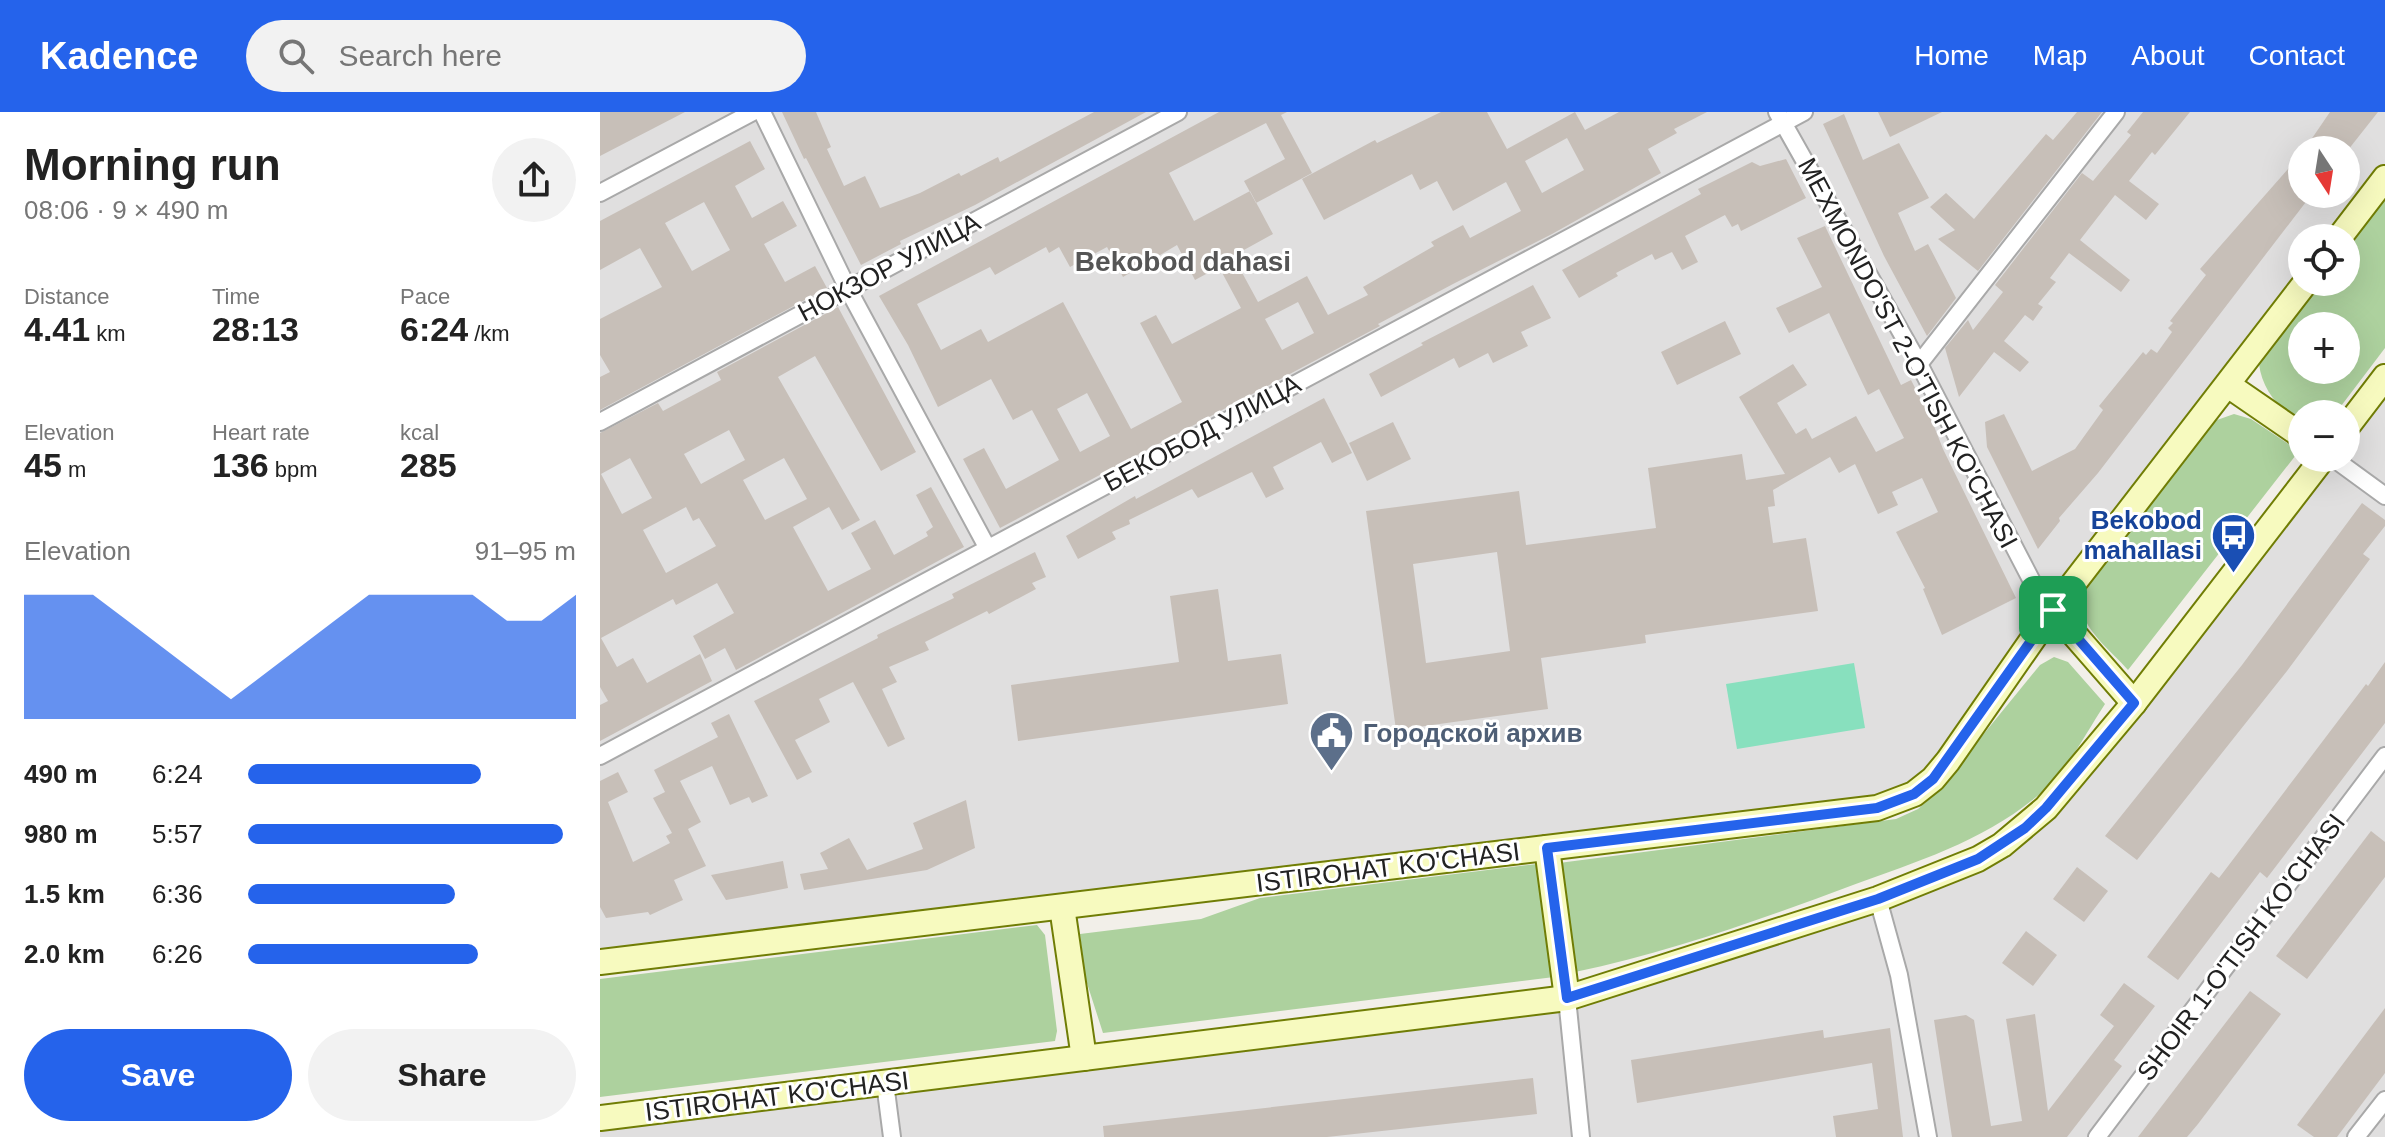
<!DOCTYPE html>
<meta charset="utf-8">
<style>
:root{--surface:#fff;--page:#f2f2f2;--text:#222;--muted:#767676;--accent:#2563eb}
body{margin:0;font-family:Helvetica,sans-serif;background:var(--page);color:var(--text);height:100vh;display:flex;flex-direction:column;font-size:30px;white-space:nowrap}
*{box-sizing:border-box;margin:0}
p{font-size:26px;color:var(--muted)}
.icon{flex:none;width:44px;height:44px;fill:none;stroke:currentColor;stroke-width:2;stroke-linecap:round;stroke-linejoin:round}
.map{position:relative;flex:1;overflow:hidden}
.side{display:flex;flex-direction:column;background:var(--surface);width:600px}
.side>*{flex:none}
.needle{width:52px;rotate:168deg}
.controls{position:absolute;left:1688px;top:24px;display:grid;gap:16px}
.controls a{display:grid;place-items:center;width:72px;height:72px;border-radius:50%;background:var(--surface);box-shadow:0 8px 32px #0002;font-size:40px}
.pin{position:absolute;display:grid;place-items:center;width:68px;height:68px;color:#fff;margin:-34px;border-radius:16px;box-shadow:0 4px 12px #0006}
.round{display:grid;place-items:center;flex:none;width:84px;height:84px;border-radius:42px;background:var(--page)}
.head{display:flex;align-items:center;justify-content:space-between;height:136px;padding:0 24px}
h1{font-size:44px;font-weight:800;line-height:60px}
.stats{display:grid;grid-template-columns:repeat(3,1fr);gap:12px;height:136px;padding:8px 24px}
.stats div{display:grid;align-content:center}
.stats b{font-size:34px;font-weight:800}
.stats small{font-size:22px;font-weight:400}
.stats p{font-size:22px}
.chart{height:224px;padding:16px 24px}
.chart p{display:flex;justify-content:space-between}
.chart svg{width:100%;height:144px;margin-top:8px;fill:var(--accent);opacity:.7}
.cta{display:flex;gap:16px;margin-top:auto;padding:16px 24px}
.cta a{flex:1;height:92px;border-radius:48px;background:var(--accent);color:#fff;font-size:32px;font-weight:800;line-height:92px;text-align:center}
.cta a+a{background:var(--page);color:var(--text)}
ul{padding:0 24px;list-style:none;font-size:26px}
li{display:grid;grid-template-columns:128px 96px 1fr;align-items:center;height:60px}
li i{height:20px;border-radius:10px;background:var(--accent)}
header{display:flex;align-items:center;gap:48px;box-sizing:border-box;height:112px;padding:0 40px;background:var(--accent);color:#fff}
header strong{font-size:38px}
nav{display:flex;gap:44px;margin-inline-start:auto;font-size:28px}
.search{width:560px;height:72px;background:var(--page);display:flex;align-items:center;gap:20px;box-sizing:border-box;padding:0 28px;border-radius:44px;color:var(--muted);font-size:30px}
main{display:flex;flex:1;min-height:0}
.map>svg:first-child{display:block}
.residential{fill:#e0dfdf;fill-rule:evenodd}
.forest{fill:#add19e;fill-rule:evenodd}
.pitch{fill:#88e0be}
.building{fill:#c7bfb8;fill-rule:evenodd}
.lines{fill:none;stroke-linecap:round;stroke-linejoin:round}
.street-casing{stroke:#a9a9a9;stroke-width:20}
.secondary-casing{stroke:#707d05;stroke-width:28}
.street{stroke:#fff;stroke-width:16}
.secondary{stroke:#f7fabf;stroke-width:24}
.route-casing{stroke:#fff;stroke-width:16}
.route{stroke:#2563eb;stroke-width:10}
.labels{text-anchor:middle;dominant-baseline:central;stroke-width:6;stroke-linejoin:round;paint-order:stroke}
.street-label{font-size:26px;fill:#222;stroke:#fff}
.transit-label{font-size:26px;font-weight:bold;fill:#164399;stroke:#fff;text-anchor:end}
.service-label{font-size:26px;font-weight:bold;fill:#4e5e75;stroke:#fff;text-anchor:start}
.neighbourhood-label{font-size:28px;font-weight:bold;fill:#555;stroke:#fff}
</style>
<header>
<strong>Kadence</strong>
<div class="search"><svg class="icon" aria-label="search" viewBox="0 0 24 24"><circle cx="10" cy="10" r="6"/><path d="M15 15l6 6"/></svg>Search here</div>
<nav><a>Home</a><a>Map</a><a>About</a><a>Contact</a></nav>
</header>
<main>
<section class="side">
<div class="head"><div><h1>Morning run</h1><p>08:06 · 9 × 490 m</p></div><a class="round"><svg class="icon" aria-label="share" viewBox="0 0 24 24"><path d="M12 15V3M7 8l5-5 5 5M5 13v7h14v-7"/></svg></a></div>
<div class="stats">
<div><p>Distance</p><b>4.41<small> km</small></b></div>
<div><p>Time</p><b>28:13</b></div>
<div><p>Pace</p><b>6:24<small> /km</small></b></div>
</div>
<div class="stats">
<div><p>Elevation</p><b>45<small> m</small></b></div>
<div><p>Heart rate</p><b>136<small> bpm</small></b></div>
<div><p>kcal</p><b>285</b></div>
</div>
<div class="chart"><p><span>Elevation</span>91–95 m</p>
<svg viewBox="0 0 160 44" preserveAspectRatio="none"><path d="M0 44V6L10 6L20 6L30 14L40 22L50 30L60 38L70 30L80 22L90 14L100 6L110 6L120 6L130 6L140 14L150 14L160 6V44z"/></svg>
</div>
<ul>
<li><b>490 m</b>6:24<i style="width:71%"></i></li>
<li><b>980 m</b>5:57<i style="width:96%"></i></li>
<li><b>1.5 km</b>6:36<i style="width:63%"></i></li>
<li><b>2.0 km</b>6:26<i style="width:70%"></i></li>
</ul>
<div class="cta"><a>Save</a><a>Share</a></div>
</section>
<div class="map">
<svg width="1785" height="1025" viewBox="0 0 1785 1025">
<rect width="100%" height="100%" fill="#f2efe9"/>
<g class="residential">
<path d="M 0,0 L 1785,0 L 1785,66 L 1739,126 L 1702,126 L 1702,170 L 1314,682 L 0,850 ZM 1702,38 L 1746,38 L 1746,82 L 1702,82 Z"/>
<polygon points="1785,265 1785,1025 0,1025 0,1014 961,895 1402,733 1723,346 1746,346 1746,316"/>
</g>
<g class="forest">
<path d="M 1785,87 L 1785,236 L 1735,302 L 1702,302 L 1702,309 C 1679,299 1662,277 1659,252 L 1721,170 L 1746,170 L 1746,138 ZM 1702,214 L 1746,214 L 1746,258 L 1702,258 Z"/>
<path d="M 1634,302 L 1651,307 L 1699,339 L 1528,558 C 1510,537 1473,511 1482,480 L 1607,317 L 1617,308 Z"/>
<path d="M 1454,545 L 1468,550 L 1505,592 C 1486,621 1468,657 1442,680 C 1387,728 1319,749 1253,773 C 1162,807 1071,840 975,860 L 959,751 L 1296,707 L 1318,697 L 1334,683 L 1440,553 Z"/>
<polygon points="937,752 954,865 503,921 485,865 480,822 601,807 660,786"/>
<polygon points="437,813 445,823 457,919 455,929 0,985 0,867"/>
</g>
<polygon class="pitch" points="1254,551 1265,616 1137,637 1126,572"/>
<g class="building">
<polygon points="0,0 85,0 0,44"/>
<polygon points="182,0 216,0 231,35 227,37 244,74 265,64 280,96 320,81 359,61 361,64 398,45 400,50 494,0 546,0 375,93 300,129 301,132 261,153 206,46 204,47"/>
<path d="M 619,0 L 687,0 L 681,3 L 712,61 L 656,91 L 644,69 L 685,47 L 666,11 L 569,61 L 594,109 L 650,79 L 673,122 L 633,144 L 658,190 L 707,164 L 728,203 L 768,183 L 763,175 L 834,134 L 831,130 L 863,113 L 870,126 L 921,99 L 906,70 L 853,99 L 837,69 L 820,78 L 812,62 L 724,108 L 702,67 L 775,28 L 777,31 L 841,0 L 887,0 L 907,37 L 975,0 L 985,18 L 1019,0 L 1107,0 L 1074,17 L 1077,21 L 1048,37 L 1061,61 L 952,122 L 853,172 L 778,212 L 780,214 L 400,416 L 363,347 L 384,336 L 406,377 L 459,348 L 432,298 L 413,308 L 391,267 L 338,295 L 308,233 L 279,184 ZM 967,26 L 984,58 L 942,81 L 925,49 ZM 577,133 L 595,168 L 619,155 L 641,196 L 572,232 L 556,203 L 540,211 L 582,290 L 531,317 L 463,190 L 388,230 L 381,217 L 341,238 L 317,192 L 390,155 L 395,163 L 446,135 L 449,141 L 459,135 L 470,155 L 507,135 L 523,165 ZM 698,190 L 714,221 L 682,238 L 665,207 ZM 487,281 L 510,324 L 480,340 L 457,297 Z"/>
<polygon points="1278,0 1342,0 1290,25"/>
<polygon points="1477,0 1502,0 1378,159 1338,127 1355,118 1330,95 1346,81 1374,107 1446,22 1453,28"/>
<polygon points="1543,0 1590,0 1555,43 1552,40 1529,69 1559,92 1546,108 1515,83 1480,128 1530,168 1521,180 1469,141 1450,166 1456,170 1438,192 1443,195 1433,209 1425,203 1404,229 1429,250 1420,260 1394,240 1359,285 1345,236 1368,208 1373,218 1403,180 1395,173 1482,61 1493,69 1531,23 1527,20"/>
<polygon points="1730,0 1778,0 1748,38 1704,38"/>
<polygon points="1244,2 1263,48 1299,31 1329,86 1298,101 1315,139 1328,132 1356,186 1327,224 1284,144 1223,12"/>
<path d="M 150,29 L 165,57 L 135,74 L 152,106 L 183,89 L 197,114 L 164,132 L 185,170 L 215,154 L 227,176 L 0,298 L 0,265 L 10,260 L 0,243 L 0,207 L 62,175 L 40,136 L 0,158 L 0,109 ZM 104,90 L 130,138 L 92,159 L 65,111 Z"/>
<polygon points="1702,41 1702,82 1712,82 1498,361 1459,406 1460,409 1438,437 1387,335 1385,310 1404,302 1432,359 1475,337 1503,298 1499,294 1543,240 1546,243 1551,237 1557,241 1572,220 1568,216 1573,211 1570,209 1606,163 1600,157"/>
<polygon points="1186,47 1206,86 1141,119 1138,112 1132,115 1125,103 1085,124 1098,150 1082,158 1072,140 1055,148 1052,142 1016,161 1018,164 979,186 962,158 1101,82 1098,77 1152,50 1160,54"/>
<path d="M 1225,114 L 1301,273 L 1311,268 L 1332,309 L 1343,337 L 1416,486 L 1342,523 L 1323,477 L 1325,476 L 1296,420 L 1338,400 L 1322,366 L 1292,380 L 1298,393 L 1278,402 L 1255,352 L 1239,361 L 1230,345 L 1173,378 L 1175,394 L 1168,395 L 1173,431 L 1206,426 L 1218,499 L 1045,523 L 1046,531 L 941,546 L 948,597 L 796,618 L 766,399 L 919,379 L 926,433 L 1056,416 L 1048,356 L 1142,342 L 1146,368 L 1185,362 L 1139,285 L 1193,252 L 1207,273 L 1177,291 L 1196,322 L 1206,316 L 1212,327 L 1256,304 L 1276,340 L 1304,326 L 1279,277 L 1268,283 L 1229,201 L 1189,221 L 1176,196 L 1222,175 L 1197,126 ZM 897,440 L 910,539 L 826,551 L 813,452 Z"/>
<polygon points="933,173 951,206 921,220 928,234 893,251 888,241 859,256 854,246 781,285 769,262 823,233 821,231"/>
<path d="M 238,195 L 316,340 L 281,359 L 215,244 L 178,265 L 260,408 L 242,418 L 229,395 L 193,415 L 228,479 L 271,457 L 251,421 L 275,408 L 294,443 L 328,424 L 326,420 L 333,415 L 316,383 L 331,375 L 364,435 L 136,558 L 125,536 L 105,547 L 93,524 L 134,501 L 117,471 L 76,493 L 73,487 L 1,526 L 17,555 L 33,546 L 47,571 L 100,542 L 112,569 L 0,629 L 0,593 L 8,589 L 0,575 L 0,321 L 58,291 L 63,299 L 121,268 L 117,260 ZM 129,318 L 145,348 L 101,372 L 84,342 ZM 30,346 L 52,386 L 22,402 L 1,362 ZM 184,346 L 207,387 L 165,408 L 143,368 ZM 86,395 L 93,409 L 99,406 L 116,434 L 66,461 L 43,418 Z"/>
<polygon points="1125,209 1141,242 1077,273 1061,240"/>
<polygon points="724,286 752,341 732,351 721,330 673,355 684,377 666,386 652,360 598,386 592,377 529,408 530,412 512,420 516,427 478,447 466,424 535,384 536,387"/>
<polygon points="793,310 811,347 767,369 749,331"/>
<polygon points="1762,391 1785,408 1785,414 1763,442 1770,447 1687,559 1537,748 1505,724 1642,553"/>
<polygon points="435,440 446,465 432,471 436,477 389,502 387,499 325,530 329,538 289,555 297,570 282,577 305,627 288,635 253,570 219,587 230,610 195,628 212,660 197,668 154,589 278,526 277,523 354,486 352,482"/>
<polygon points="618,477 628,549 681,542 688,592 418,629 411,573 579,550 570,484"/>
<polygon points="1785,550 1785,611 1667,766 1660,760 1578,868 1547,845 1611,760 1619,766 1766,572 1768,574"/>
<polygon points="129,602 168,684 152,691 149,685 130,693 112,654 80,669 101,710 88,717 106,754 74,768 83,788 50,803 48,800 6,806 0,795 0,669 18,660 28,680 8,690 33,750 70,731 66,724 72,721 53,686 65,680 54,658 118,625 111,611"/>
<polygon points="366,688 375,736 327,758 204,778 200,762 228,757 220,741 249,726 267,758 323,737 313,711"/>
<polygon points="1771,719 1785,730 1785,765 1707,867 1676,844"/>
<polygon points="183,749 188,776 153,783 126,788 111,763"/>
<polygon points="1477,755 1508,779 1484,810 1453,787"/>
<polygon points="1426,819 1457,843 1433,874 1402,851"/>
<polygon points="1524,871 1555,894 1514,948 1522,954 1467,1025 1352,1025 1334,908 1366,903 1374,908 1391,1014 1422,1009 1406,907 1435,902 1448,999 1514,914 1500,903"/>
<polygon points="1650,879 1681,902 1598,1012 1587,1025 1538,1025"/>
<polygon points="1785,896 1785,961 1737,1025 1714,1025 1697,1013"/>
<polygon points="1290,916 1303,1025 1236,1025 1233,1004 1278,997 1272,951 1037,991 1031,948 1223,918 1224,926"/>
<polygon points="933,966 937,1002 727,1025 504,1025 503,1014"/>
</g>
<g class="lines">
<defs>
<g id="street">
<polyline points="162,0 248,177 387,435"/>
<polyline points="1177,0 1319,252 1436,477 1453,498"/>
<polyline points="0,81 153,0"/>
<polyline points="1319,252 1516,0"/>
<polyline points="0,310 578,0"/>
<polyline points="1733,346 1785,384"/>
<polyline points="0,644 1204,0"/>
<polyline points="1278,787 1299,863 1328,1025"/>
<polyline points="967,886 981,1025"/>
<polyline points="285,971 292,1025"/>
<polyline points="1497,1025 1785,644"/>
<polyline points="1756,1025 1785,988"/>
</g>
<g id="secondary">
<polyline points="1739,126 1785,66"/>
<polyline points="1628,273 1702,324"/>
<polyline points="1746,316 1785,265"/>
<polyline points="1453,498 1534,591"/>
<polyline points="947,736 967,886"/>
<polyline points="462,795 484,946"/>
<polyline points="0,850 1277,696 1314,682 1333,667 1348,649 1453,498 1706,170"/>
<polyline points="0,1006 967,886 1278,787 1378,747 1402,733 1446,696 1534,591 1723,346"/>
</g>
</defs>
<use href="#street" class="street-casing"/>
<use href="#secondary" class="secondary-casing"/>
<use href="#street" class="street"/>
<use href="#secondary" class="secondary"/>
</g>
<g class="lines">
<defs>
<polygon id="route" points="1453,498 1534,591 1446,696 1425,716 1378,747 1278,787 967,886 947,736 1277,696 1314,682 1333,667"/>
</defs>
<use href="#route" class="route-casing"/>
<use href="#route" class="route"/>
</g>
<defs>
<symbol id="bus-pin" viewBox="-11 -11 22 30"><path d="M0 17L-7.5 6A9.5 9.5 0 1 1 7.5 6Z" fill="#1a4fb4" stroke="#fff"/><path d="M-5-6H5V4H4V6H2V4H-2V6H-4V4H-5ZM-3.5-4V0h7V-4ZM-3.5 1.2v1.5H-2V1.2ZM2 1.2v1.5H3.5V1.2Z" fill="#fff"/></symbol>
<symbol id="civic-pin" viewBox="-11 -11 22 30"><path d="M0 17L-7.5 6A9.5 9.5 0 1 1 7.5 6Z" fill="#5c6f8a" stroke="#fff"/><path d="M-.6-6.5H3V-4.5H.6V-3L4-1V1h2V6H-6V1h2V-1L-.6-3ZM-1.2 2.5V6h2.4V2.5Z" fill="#fff"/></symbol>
</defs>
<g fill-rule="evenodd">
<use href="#bus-pin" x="1608" y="398" width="51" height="69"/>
<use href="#civic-pin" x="706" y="596" width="51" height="69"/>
</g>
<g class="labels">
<g class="street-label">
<text transform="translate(289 155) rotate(-28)">НОКЗОР УЛИЦА</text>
<text transform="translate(1308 241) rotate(62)">MEXMONDO'ST 2-O'TISH KO'CHASI</text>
<text transform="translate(602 321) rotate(-28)">БЕКОБОД УЛИЦА</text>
<text transform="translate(788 755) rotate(-7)">ISTIROHAT KO'CHASI</text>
<text transform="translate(1641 835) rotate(-53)">SHOIR 1-O'TISH KO'CHASI</text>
<text transform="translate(177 984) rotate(-7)">ISTIROHAT KO'CHASI</text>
</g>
<g class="transit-label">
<text x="1602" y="408">Bekobod<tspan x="1602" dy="30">mahallasi</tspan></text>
</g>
<g class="service-label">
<text x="763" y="621">Городской архив</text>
</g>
<g class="neighbourhood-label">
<text x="583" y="149">Bekobod dahasi</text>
</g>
</g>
</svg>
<div class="controls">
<a><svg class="needle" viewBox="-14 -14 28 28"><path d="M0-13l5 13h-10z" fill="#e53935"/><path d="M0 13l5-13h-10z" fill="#767676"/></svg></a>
<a><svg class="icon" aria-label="locate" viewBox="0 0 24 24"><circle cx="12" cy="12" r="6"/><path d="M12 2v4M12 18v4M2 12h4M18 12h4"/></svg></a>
<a>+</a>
<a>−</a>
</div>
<div class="pin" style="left:1453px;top:498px;background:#1e9e55"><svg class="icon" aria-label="arrive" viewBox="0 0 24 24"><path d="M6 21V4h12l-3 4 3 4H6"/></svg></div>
</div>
</main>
